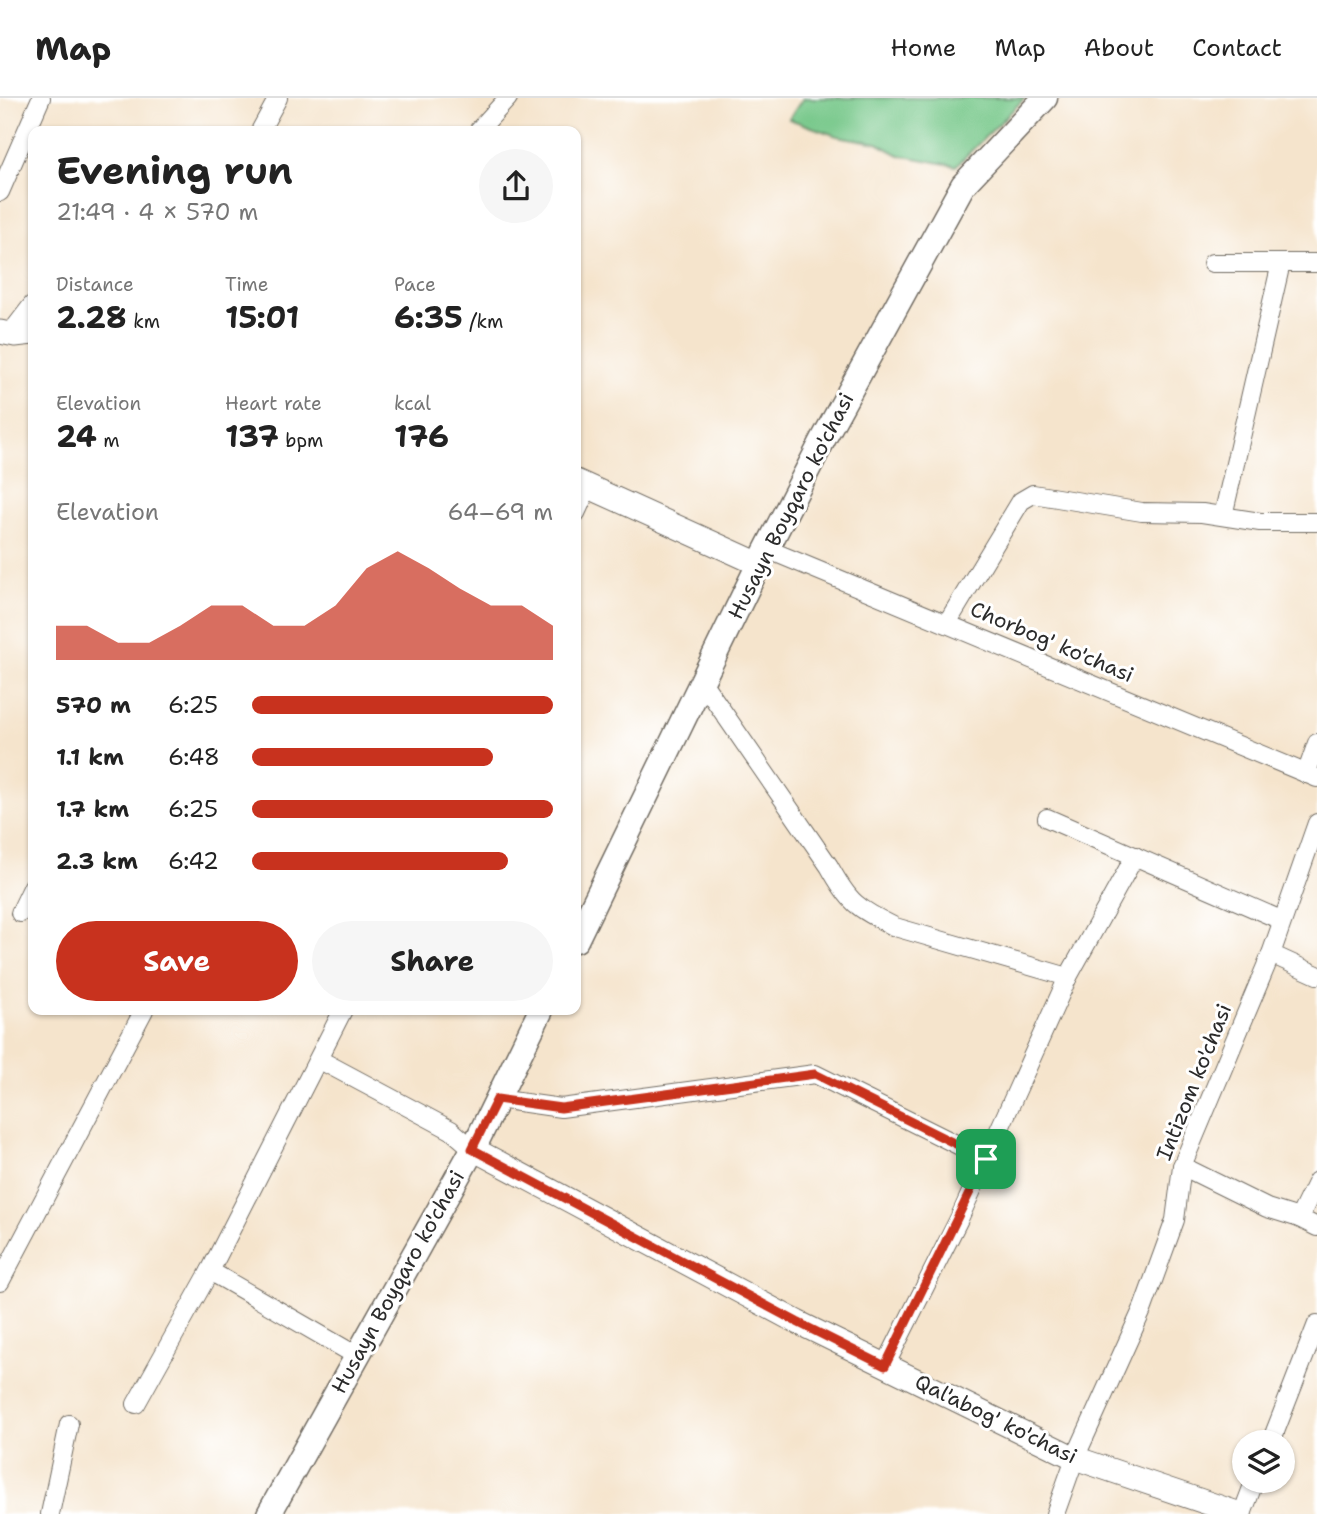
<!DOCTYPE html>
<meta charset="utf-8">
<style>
:root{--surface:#fff;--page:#f6f6f6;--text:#222;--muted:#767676;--line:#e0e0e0;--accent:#c8321e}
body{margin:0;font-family:"Shantell Sans",sans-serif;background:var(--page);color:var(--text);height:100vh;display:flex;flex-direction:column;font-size:26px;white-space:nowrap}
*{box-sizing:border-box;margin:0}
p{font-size:23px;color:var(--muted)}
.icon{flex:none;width:38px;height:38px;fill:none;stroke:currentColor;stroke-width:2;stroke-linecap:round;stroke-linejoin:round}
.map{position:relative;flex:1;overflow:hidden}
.sheet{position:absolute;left:28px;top:28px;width:553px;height:889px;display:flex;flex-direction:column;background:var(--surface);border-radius:14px;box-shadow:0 2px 5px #0004}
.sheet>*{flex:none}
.controls{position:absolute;left:1232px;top:1332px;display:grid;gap:14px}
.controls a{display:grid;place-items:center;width:63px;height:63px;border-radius:50%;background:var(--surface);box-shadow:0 2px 5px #0004;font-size:35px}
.pin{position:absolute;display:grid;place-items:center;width:60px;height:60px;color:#fff;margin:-30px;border-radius:14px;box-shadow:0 4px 10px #0006}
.round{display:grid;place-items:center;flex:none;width:74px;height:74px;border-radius:37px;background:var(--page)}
.headline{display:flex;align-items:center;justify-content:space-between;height:119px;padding:0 28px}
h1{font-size:38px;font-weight:700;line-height:52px}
.figures{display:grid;grid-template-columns:repeat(3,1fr);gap:10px;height:119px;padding:7px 28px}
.figures div{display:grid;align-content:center}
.figures b{font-size:30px;font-weight:700}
.figures small{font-size:19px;font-weight:400}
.figures p{font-size:19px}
.chart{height:196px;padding:14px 28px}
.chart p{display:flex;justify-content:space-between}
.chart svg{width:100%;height:126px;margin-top:7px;fill:var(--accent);opacity:.7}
.cta{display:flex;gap:14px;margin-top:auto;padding:14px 28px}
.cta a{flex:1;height:80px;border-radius:42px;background:var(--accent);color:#fff;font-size:28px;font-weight:700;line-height:80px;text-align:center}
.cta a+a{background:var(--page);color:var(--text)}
ul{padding:0 28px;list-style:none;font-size:23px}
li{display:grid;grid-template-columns:112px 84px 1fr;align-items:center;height:52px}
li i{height:18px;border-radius:9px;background:var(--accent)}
header{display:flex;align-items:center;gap:42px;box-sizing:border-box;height:98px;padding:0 35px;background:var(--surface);border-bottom:2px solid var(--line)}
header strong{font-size:33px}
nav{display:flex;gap:38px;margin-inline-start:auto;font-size:24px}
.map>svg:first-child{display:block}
.green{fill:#77c88a;stroke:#517a5a;stroke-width:2}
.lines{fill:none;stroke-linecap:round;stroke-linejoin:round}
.minor-casing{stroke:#726c63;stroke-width:20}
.tertiary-casing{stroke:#726c63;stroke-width:25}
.secondary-casing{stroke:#726c63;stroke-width:27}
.minor{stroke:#fff;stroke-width:18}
.tertiary{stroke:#fff;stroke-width:23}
.secondary{stroke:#fff;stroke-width:24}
.route-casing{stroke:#fff;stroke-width:14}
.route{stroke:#c8321e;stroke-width:9}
.labels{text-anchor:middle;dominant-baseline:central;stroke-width:6;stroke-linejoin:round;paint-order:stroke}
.street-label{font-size:21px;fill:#2b2b2b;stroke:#fff}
</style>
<header>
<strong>Map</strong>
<nav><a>Home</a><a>Map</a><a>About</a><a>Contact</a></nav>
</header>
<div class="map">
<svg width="1317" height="1416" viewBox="0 0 1317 1416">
<rect width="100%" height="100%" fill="#fff"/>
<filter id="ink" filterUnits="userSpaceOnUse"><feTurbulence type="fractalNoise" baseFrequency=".0143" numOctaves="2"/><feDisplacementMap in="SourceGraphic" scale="14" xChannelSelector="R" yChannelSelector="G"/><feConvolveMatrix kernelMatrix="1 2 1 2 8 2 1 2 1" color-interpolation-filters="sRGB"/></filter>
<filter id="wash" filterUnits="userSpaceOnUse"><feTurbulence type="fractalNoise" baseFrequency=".00686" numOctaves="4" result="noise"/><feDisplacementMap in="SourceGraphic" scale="28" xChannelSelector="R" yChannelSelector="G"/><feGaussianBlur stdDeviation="1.57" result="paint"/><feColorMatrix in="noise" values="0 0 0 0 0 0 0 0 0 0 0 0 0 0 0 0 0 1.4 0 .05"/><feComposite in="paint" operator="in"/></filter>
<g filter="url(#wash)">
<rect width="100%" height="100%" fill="#f5e4cc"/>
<polygon class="green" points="803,0 1025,0 956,68 899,57 877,45 837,38 789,21"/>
</g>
<g filter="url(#ink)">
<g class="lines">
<defs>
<g id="minor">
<polyline points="260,33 278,0"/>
<polyline points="478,33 508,0"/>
<polyline points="0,94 41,0"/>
<polyline points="1212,165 1281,165"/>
<polyline points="10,236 33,206"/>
<polyline points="576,415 588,389"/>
<polyline points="1223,418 1281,165 1317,165"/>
<polyline points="769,452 1317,680"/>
<polyline points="947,525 1021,403 1033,396 1142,414 1202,415 1260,424 1317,424"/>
<path d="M 703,585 L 829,768 C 850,806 856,809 895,829 L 1068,879"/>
<polyline points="1306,676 1317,645"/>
<polyline points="1047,720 1281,822"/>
<polyline points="20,815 33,788"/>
<polyline points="1271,856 1317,877"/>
<polyline points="320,962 451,1032 473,1051"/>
<polyline points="497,1001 561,1010 815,976 986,1061"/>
<polyline points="1182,1068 1267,1110 1299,1120 1317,1083"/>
<polyline points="1299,1120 1317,1129"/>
<polyline points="210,1173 343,912"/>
<polyline points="0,1184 144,912"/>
<polyline points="885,1268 959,1121 1068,879 1135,758"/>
<polyline points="136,1306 210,1173 357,1258"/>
<polyline points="1271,1344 1317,1226"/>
<polyline points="50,1416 69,1326"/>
<polyline points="1055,1416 1075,1360 1143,1210 1175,1122 1182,1068 1271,856 1317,725"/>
<polyline points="1242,1416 1255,1382"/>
</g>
<g id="tertiary">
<polyline points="0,234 15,237 33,235"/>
<polyline points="576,383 759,466"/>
<polyline points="473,1051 797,1224 1075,1360 1240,1416"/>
</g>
<g id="secondary">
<polyline points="576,842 759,466 824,340 963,87 1045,0"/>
<polyline points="269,1416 473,1051 541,912"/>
</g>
</defs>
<use href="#minor" class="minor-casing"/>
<use href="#tertiary" class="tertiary-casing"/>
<use href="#secondary" class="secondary-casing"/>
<use href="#minor" class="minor"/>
<use href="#tertiary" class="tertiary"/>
<use href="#secondary" class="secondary"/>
</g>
</g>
<g class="lines" filter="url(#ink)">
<defs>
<polygon id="route" points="815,976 986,1061 885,1268 797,1224 472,1051 497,1001 561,1010"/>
</defs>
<use href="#route" class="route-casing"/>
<use href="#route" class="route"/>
</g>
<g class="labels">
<g class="street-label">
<text transform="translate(791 408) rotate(-63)">Husayn Boyqaro ko'chasi</text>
<text transform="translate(1052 544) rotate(23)">Сhorbog' ko'chasi</text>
<text transform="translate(1194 984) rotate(-68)">Intizom ko'chasi</text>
<text transform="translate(398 1184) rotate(-61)">Husayn Boyqaro ko'chasi</text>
<text transform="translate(996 1321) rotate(26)">Qal'abog' ko'chasi</text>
</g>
</g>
</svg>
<div class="controls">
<a><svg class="icon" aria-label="layers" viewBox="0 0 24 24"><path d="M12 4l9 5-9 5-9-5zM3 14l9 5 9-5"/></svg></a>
</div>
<div class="pin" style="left:986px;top:1061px;background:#1e9e55"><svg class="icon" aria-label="arrive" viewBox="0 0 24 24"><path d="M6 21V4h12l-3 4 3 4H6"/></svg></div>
<section class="sheet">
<div class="headline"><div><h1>Evening run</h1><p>21:49 · 4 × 570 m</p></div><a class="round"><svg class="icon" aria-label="share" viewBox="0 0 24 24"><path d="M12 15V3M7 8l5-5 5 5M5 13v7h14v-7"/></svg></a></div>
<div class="figures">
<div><p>Distance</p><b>2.28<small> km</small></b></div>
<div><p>Time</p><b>15:01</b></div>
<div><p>Pace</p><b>6:35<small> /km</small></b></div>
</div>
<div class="figures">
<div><p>Elevation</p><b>24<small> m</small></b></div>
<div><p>Heart rate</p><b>137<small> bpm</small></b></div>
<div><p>kcal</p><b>176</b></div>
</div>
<div class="chart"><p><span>Elevation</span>64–69 m</p>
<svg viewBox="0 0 160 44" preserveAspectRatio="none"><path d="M0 44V32L10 32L20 38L30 38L40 32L50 25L60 25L70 32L80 32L90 25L100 12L110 6L120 12L130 19L140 25L150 25L160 32V44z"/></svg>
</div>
<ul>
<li><b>570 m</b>6:25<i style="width:100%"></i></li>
<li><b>1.1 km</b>6:48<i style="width:80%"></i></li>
<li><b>1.7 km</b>6:25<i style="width:100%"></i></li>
<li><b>2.3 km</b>6:42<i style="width:85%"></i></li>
</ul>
<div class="cta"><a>Save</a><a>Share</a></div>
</section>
</div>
